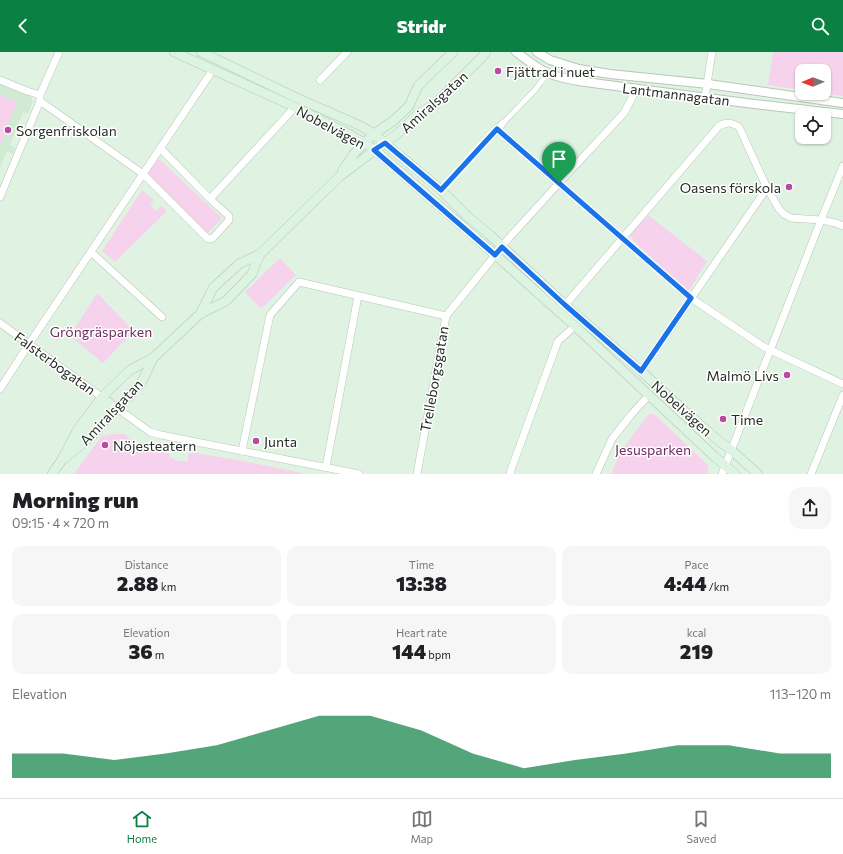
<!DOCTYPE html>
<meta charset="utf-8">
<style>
:root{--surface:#fff;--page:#f6f6f6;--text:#202124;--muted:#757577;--line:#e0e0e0;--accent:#0b8043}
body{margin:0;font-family:Commissioner,sans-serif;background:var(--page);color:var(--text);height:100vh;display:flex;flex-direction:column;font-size:15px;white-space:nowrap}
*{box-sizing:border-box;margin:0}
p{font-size:13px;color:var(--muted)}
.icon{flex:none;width:22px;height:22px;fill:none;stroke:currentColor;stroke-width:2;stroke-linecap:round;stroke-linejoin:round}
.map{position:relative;height:422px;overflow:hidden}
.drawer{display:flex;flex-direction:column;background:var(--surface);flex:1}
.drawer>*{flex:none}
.needle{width:26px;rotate:269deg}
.tools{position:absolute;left:795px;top:12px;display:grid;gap:8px}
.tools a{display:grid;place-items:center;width:36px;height:36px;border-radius:8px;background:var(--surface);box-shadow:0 1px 3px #0004;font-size:20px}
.pin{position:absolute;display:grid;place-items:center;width:34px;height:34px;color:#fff;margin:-41px -17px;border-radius:50% 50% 50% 0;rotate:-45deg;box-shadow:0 0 4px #0007}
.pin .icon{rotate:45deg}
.round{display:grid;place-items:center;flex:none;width:42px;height:42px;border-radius:12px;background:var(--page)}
.overview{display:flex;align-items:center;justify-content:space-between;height:68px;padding:0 12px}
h1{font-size:22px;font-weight:800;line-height:30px}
.figures{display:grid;grid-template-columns:repeat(3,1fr);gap:6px;height:68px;padding:4px 12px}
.figures div{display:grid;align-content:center;border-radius:10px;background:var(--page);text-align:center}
.figures b{font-size:20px;font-weight:800}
.figures small{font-size:11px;font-weight:400}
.figures p{font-size:11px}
.chart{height:112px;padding:8px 12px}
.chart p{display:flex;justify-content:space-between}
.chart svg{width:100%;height:72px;margin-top:4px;fill:var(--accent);opacity:.7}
header{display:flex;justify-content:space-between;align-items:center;height:52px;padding:0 12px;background:var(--accent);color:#fff;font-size:18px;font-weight:800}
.tabs{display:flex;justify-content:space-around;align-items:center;height:56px;border-top:1px solid var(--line);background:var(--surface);font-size:11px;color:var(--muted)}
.tabs a{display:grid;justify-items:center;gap:2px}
.tabs .active{color:var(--accent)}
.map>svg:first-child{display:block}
.built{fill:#d1ead4}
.green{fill:#f7d2ec}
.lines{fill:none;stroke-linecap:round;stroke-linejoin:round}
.pedestrian-casing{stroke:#b5c7b8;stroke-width:6}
.minor-casing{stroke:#b5c7b8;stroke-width:8}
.tertiary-casing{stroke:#b5c7b8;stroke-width:10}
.secondary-casing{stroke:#b5c7b8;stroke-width:10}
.pedestrian{stroke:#fff;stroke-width:5}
.minor{stroke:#fff;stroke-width:7}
.tertiary{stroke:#fff;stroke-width:8}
.secondary{stroke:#dcf4e1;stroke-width:9}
.route-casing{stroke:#fff;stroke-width:8}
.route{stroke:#1a73e8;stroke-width:5}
.poi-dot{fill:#bb49a3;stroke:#fff;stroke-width:1.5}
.labels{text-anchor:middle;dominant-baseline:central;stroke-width:3;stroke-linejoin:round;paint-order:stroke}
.poi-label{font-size:14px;fill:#262d27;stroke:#fff;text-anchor:start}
.street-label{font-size:14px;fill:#262d27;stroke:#fff}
.park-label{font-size:14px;fill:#6f2c60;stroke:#fff}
</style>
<header><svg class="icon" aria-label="back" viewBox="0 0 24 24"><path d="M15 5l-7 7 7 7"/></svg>Stridr<svg class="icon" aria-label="search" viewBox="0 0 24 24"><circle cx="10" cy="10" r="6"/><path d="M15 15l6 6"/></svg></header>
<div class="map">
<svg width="843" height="422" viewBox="0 0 843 422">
<rect width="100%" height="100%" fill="#e0f3e3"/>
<polygon class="built" points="0,32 29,43 31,45 33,49 28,62 23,60 10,93 15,96 13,102 7,99 0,116"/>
<g class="green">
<polygon points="773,0 843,0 843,44 822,41 824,41 824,19 802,19 802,38 768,33"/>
<polygon points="0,43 17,50 0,93"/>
<polygon points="159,107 222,166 206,183 144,123"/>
<polygon points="142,138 154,148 150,153 156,159 161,154 167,159 115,210 102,199"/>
<polygon points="648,163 707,209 690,237 688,239 685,237 632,187 631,184 631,181"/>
<polygon points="280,206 296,223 261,257 245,240"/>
<polygon points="97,241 134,279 103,311 70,284"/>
<path d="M 649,362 L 654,362 L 708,413 L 708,422 L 611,422 C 620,399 634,381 649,362 Z"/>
<polygon points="112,382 125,382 139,394 159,398 170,402 169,406 174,407 174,408 187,410 189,400 238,408 307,422 74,422 102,384"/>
</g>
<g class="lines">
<defs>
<g id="pedestrian">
<polyline points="502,72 535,38 548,21"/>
<polyline points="441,138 493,82"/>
</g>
<g id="minor">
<polyline points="0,28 27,39 40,43"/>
<polyline points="320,28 347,0"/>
<polyline points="705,45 712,0"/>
<polyline points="40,49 143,122 208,187 213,186 229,168 229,164 210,147 160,96"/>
<polyline points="497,77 691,246 764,295 843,332"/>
<polyline points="493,82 502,72"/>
<polyline points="0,145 40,49 40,43 59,0"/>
<polyline points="210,147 295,55"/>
<polyline points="91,200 162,265"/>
<path d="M 565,253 L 719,74 C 727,70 731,70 739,75 L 767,136 L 779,157 L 784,162 L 791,166 L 821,168 L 836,171 L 843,174"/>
<polyline points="0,271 150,380 161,383 359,422"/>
<polyline points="641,319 767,136"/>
<polyline points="0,337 29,292 208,25 213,18"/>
<polyline points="242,399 270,263 299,230 446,264"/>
<polyline points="326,415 358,244"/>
<polyline points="417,422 446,264 509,186 559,131 624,61 633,44 635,36"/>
<polyline points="510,422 512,415 558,289 575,274"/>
<polyline points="596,422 612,387 630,364 649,343"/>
<polyline points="722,422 821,168 843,114"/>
<polyline points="811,422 843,343"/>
</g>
<g id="tertiary">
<path d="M 516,0 C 526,7 536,16 548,21 C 559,26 572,28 585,30 L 754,52 L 843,62"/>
<polyline points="537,0 550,8 579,17 610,22 708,32 843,51"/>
</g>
<g id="secondary">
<polyline points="174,0 295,55 351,83 375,98 483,192 575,274 715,405 735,422"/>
<polyline points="201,0 218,8 297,46 361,74 374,82 441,138 467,164 490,183 565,253 641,319 689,363 720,390 731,398 758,422"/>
<polyline points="342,119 353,103 364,91 374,82 393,69 409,54 418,34 453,0"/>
<polyline points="200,262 213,236 239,212 260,202 339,125 375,98 396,83 418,62 435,52 483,4 486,0"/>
<polyline points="75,392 109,350"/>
<polyline points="65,406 93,383 107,366 120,353 142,330 153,306"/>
<polyline points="61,409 78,377 102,345 130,318 153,306 200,262 226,249 252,222 260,202"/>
<polyline points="52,422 64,405"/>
</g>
</defs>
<use href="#pedestrian" class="pedestrian-casing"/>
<use href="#minor" class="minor-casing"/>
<use href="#tertiary" class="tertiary-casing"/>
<use href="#secondary" class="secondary-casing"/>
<use href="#pedestrian" class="pedestrian"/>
<use href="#minor" class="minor"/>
<use href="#tertiary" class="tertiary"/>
<use href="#secondary" class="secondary"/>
</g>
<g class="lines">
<defs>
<polygon id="route" points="497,77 691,246 641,319 565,253 502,195 495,203 374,98 385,91 441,138"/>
</defs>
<use href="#route" class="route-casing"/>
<use href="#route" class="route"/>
</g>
<g class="poi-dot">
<circle cx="498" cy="19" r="4"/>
<circle cx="8" cy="78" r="4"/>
<circle cx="789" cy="135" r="4"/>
<circle cx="787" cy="323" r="4"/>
<circle cx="723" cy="367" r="4"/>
<circle cx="256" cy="389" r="4"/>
<circle cx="105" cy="393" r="4"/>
</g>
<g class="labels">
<g class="poi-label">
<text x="506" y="19">Fjättrad i nuet</text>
<text x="16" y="78">Sorgenfriskolan</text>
<text x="781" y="135" text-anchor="end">Oasens förskola</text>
<text x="779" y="323" text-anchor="end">Malmö Livs</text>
<text x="731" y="367">Time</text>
<text x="264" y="389">Junta</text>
<text x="113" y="393">Nöjesteatern</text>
</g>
<g class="street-label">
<text transform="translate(676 42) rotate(7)">Lantmannagatan</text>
<text transform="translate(434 50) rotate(-42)">Amiralsgatan</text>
<text transform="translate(331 75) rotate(28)">Nobelvägen</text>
<text transform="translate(55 311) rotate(36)">Falsterbogatan</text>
<text transform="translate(434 327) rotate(-80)">Trelleborgsgatan</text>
<text transform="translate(682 356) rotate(42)">Nobelvägen</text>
<text transform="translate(111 360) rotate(-47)">Amiralsgatan</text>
</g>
<g class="park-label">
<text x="101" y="279">Gröngräsparken</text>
<text x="653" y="397">Jesusparken</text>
</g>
</g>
</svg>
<div class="tools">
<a><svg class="needle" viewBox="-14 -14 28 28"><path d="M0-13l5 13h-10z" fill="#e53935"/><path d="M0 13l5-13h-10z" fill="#757577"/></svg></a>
<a><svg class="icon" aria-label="locate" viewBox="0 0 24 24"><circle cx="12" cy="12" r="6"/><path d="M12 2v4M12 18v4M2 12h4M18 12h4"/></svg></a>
</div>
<div class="pin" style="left:559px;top:131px;background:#1e9e55"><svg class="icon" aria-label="arrive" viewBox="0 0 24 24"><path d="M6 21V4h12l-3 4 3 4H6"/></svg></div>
</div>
<section class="drawer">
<div class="overview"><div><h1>Morning run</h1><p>09:15 · 4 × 720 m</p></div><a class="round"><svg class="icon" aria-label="share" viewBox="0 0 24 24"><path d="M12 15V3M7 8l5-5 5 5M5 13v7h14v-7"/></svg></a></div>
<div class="figures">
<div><p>Distance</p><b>2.88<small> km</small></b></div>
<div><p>Time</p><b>13:38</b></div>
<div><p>Pace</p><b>4:44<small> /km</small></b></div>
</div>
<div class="figures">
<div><p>Elevation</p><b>36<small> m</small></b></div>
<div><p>Heart rate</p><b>144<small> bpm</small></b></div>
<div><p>kcal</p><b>219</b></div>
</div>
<div class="chart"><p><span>Elevation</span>113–120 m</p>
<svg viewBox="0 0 160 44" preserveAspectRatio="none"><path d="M0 44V29L10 29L20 33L30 29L40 24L50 15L60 6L70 6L80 15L90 29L100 38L110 33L120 29L130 24L140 24L150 29L160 29V44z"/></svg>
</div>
</section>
<nav class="tabs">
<a class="active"><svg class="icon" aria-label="home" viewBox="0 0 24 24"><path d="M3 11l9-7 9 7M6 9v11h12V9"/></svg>Home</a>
<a><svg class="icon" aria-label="map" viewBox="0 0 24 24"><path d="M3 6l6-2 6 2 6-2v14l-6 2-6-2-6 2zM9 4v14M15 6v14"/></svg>Map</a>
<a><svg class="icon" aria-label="saved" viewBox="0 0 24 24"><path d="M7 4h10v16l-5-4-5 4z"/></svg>Saved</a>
</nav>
